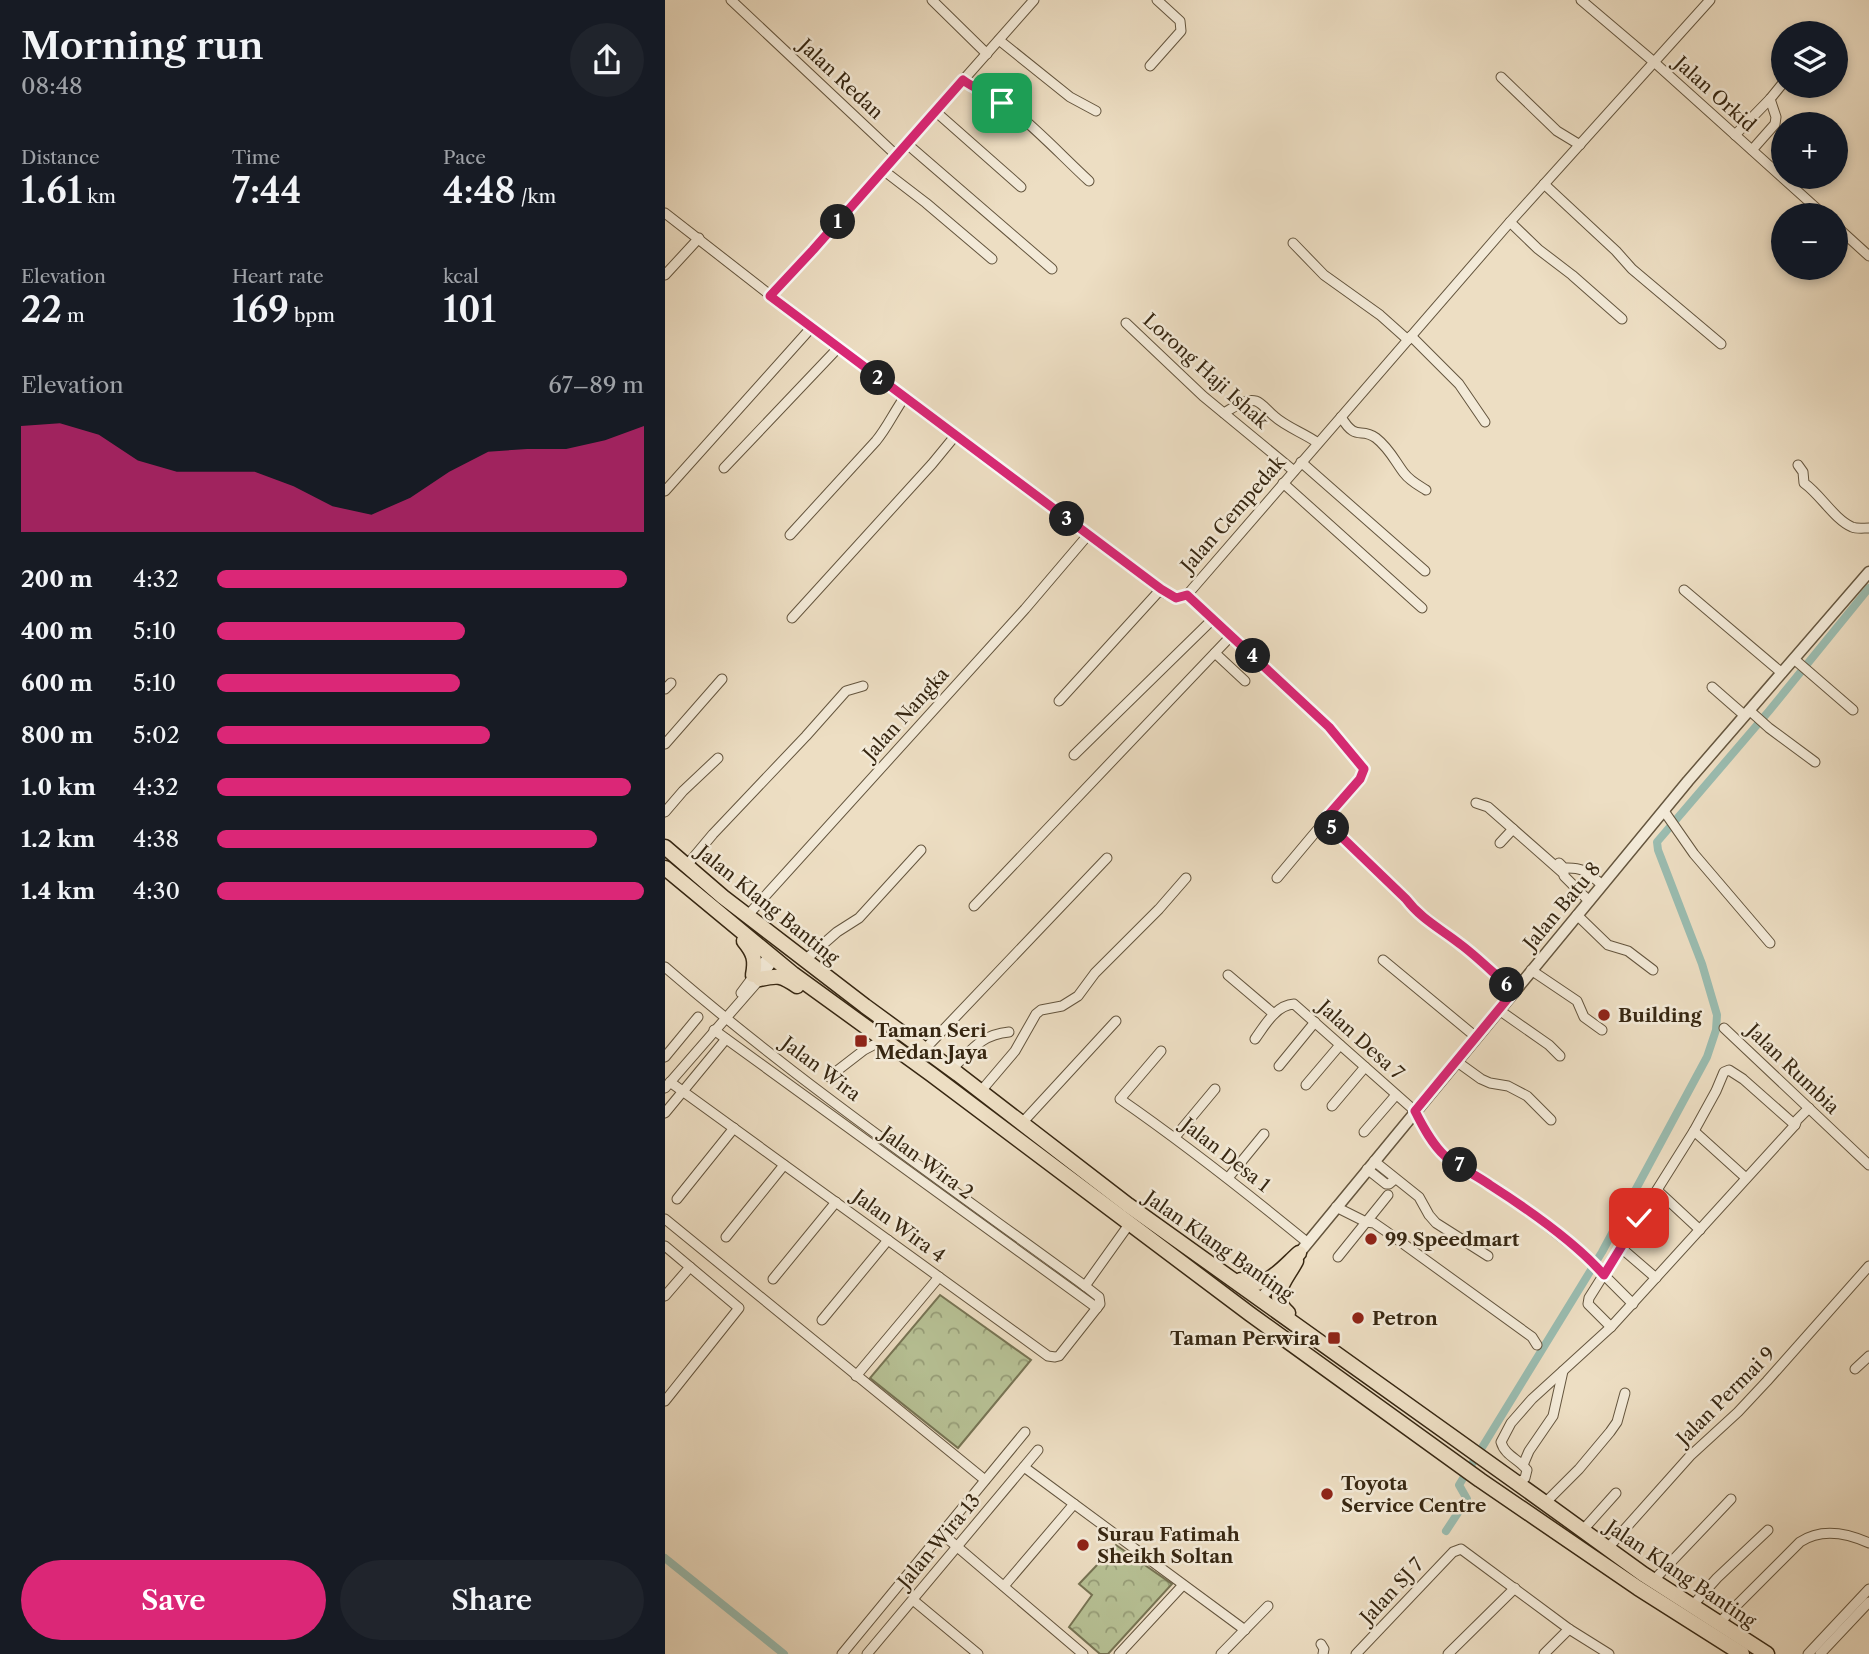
<!DOCTYPE html>
<meta charset="utf-8">
<style>
:root{--surface:#171b24;--page:#20242c;--text:#f1f3f6;--muted:#9ea1a6;--accent:#db2777}
body{margin:0;font-family:"Libre Caslon Text",serif;background:var(--page);color:var(--text);height:100vh;display:flex;flex-direction:column;font-size:26px;white-space:nowrap}
*{box-sizing:border-box;margin:0}
p{font-size:23px;color:var(--muted)}
.icon{flex:none;width:38px;height:38px;fill:none;stroke:currentColor;stroke-width:2;stroke-linecap:round;stroke-linejoin:round}
.map{position:relative;flex:1;overflow:hidden}
.side{display:flex;flex-direction:column;background:var(--surface);width:665px}
.side>*{flex:none}
.tools{position:absolute;left:1106px;top:21px;display:grid;gap:14px}
.tools a{display:grid;place-items:center;width:77px;height:77px;border-radius:50%;background:var(--surface);box-shadow:0 4px 10px #0003;font-size:35px}
.pin{position:absolute;display:grid;place-items:center;width:60px;height:60px;color:#fff;margin:-30px;border-radius:14px;box-shadow:0 4px 10px #0006}
.km{position:absolute;width:35px;height:35px;margin:-18px;border-radius:50%;background:#222;color:#fff;font-size:19px;line-height:35px;text-align:center}
.round{display:grid;place-items:center;flex:none;width:74px;height:74px;border-radius:37px;background:var(--page)}
.overview{display:flex;align-items:center;justify-content:space-between;height:119px;padding:0 21px}
h1{font-size:38px;font-weight:600;line-height:52px}
.metrics{display:grid;grid-template-columns:repeat(3,1fr);gap:10px;height:119px;padding:7px 21px}
.metrics div{display:grid;align-content:center}
.metrics b{font-size:35px;font-weight:600}
.metrics small{font-size:19px;font-weight:400}
.metrics p{font-size:19px}
.chart{height:196px;padding:14px 21px}
.chart p{display:flex;justify-content:space-between}
.chart svg{width:100%;height:126px;margin-top:7px;fill:var(--accent);opacity:.7}
.action{display:flex;gap:14px;margin-top:auto;padding:14px 21px}
.action a{flex:1;height:80px;border-radius:42px;background:var(--accent);color:#fff;font-size:28px;font-weight:600;line-height:80px;text-align:center}
.action a+a{background:var(--page);color:var(--text)}
ul{padding:0 21px;list-style:none;font-size:23px}
li{display:grid;grid-template-columns:112px 84px 1fr;align-items:center;height:52px}
li i{height:18px;border-radius:9px;background:var(--accent)}
main{display:flex;flex:1;min-height:0}
.map>svg:first-child{display:block}
.forest{fill:url(#forest-crowns);stroke:#777454;stroke-width:2}
.lines{fill:none;stroke-linecap:round;stroke-linejoin:round}
.canal{stroke:#9abcb0;stroke-width:8}
.minor-casing{stroke:#64553e;stroke-width:11}
.tertiary-casing{stroke:#64553e;stroke-width:13}
.trunk-casing{stroke:#372712;stroke-width:17}
.minor{stroke:#f3ead8;stroke-width:9}
.tertiary{stroke:#f3ead8;stroke-width:10}
.trunk{stroke:#eddec3;stroke-width:14}
.route-casing{stroke:#fff;stroke-width:14}
.route{stroke:#db2777;stroke-width:9}
.poi-dot{fill:#8f2418;stroke:#f3ead8;stroke-width:2.5}
.labels{text-anchor:middle;dominant-baseline:central;stroke-width:5;stroke-linejoin:round;paint-order:stroke}
.street-label{font-size:19px;fill:#372712;stroke:#f3ead8}
.poi-label{font-size:19px;font-weight:bold;fill:#372712;stroke:#f3ead8;text-anchor:start}
</style>
<main>
<section class="side">
<div class="overview"><div><h1>Morning run</h1><p>08:48</p></div><a class="round"><svg class="icon" aria-label="share" viewBox="0 0 24 24"><path d="M12 15V3M7 8l5-5 5 5M5 13v7h14v-7"/></svg></a></div>
<div class="metrics">
<div><p>Distance</p><b>1.61<small> km</small></b></div>
<div><p>Time</p><b>7:44</b></div>
<div><p>Pace</p><b>4:48<small> /km</small></b></div>
</div>
<div class="metrics">
<div><p>Elevation</p><b>22<small> m</small></b></div>
<div><p>Heart rate</p><b>169<small> bpm</small></b></div>
<div><p>kcal</p><b>101</b></div>
</div>
<div class="chart"><p><span>Elevation</span>67–89 m</p>
<svg viewBox="0 0 160 44" preserveAspectRatio="none"><path d="M0 44V7L10 6L20 10L30 19L40 23L50 23L60 23L70 28L80 35L90 38L100 32L110 23L120 16L130 15L140 15L150 12L160 7V44z"/></svg>
</div>
<ul>
<li><b>200 m</b>4:32<i style="width:96%"></i></li>
<li><b>400 m</b>5:10<i style="width:58%"></i></li>
<li><b>600 m</b>5:10<i style="width:57%"></i></li>
<li><b>800 m</b>5:02<i style="width:64%"></i></li>
<li><b>1.0 km</b>4:32<i style="width:97%"></i></li>
<li><b>1.2 km</b>4:38<i style="width:89%"></i></li>
<li><b>1.4 km</b>4:30<i style="width:100%"></i></li>
</ul>
<div class="action"><a>Save</a><a>Share</a></div>
</section>
<div class="map">
<svg width="1204" height="1654" viewBox="0 0 1204 1654">
<defs>
<pattern id="forest-crowns" width="20" height="18" patternUnits="userSpaceOnUse" patternTransform="scale(1.75)"><rect width="20" height="18" fill="#b7c195"/><path d="M2 6a3 3 0 1 1 6 0M12 15a3 3 0 1 1 6 0" fill="none" stroke="#969d78"/></pattern>
</defs>
<rect width="100%" height="100%" fill="#eddec3"/>
<filter id="stains"><feTurbulence type="fractalNoise" baseFrequency=".00286" numOctaves="4"/><feColorMatrix values="0 0 0 0 .2 0 0 0 0 .09 0 0 0 0 .02 0 0 0 .5 -.17"/></filter>
<radialGradient id="worn" r=".72"><stop offset=".6" stop-color="#630" stop-opacity="0"/><stop offset="1" stop-color="#630" stop-opacity=".3"/></radialGradient>
<g class="forest">
<polygon points="275,1295 366,1360 293,1448 205,1378"/>
<polygon points="451,1545 507,1584 443,1654 435,1654 404,1627 427,1595 414,1584"/>
</g>
<g class="lines">
<g class="canal">
<polyline points="781,1531 802,1499 794,1485 937,1252 1042,1057 1051,1030 1052,1015 1037,964 993,850 992,842 1104,711 1204,588"/>
<polyline points="0,1558 119,1654"/>
</g>
<defs>
<g id="minor">
<polyline points="66,0 231,155"/>
<polyline points="267,0 322,54"/>
<polyline points="916,0 989,62 1159,215"/>
<polyline points="334,40 405,97 431,111"/>
<polyline points="485,66 516,31 515,21 492,0"/>
<polyline points="836,77 892,131 915,145"/>
<path d="M 298,80 C 313,91 329,96 344,107 C 372,129 398,157 424,181"/>
<polyline points="270,111 356,187"/>
<polyline points="1070,135 1105,99 1118,83"/>
<polyline points="241,143 387,269"/>
<polyline points="1087,150 1110,124 1111,117 1105,99"/>
<polyline points="218,170 261,203 327,259"/>
<polyline points="879,184 951,251 967,269 1056,344"/>
<path d="M 0,213 L 173,348 L 480,578 C 493,588 505,602 522,595 L 845,222 L 1045,0"/>
<polyline points="845,222 873,249 907,275 957,319"/>
<polyline points="1171,226 1204,256"/>
<polyline points="628,243 659,275 715,315 743,340"/>
<polyline points="0,275 34,238"/>
<polyline points="105,296 148,250 369,0"/>
<polyline points="461,323 538,396 629,471"/>
<polyline points="746,336 794,384 820,422"/>
<path d="M 559,413 C 568,408 580,398 591,401 C 597,403 603,411 609,416 C 621,427 639,433 653,443"/>
<path d="M 676,417 C 692,443 695,426 711,438 C 724,448 730,461 739,473 C 745,481 753,485 761,490"/>
<polyline points="636,462 760,571"/>
<path d="M 1133,465 L 1138,472 L 1139,483 C 1156,495 1169,519 1187,527 C 1192,529 1198,528 1204,528"/>
<polyline points="59,468 173,348"/>
<polyline points="618,483 757,608"/>
<polyline points="0,491 146,328"/>
<path d="M 125,535 L 211,441 C 222,428 229,412 239,398"/>
<polyline points="1019,590 1117,673"/>
<polyline points="522,595 664,727 699,769 695,779 612,878"/>
<polyline points="127,618 267,464 290,436"/>
<polyline points="550,653 580,681"/>
<polyline points="1129,659 1188,710"/>
<polyline points="1047,687 1079,715"/>
<polyline points="0,689 6,683"/>
<polyline points="394,701 496,589"/>
<polyline points="1084,710 1104,728 1150,762"/>
<polyline points="0,744 57,679"/>
<polyline points="409,755 548,619"/>
<polyline points="811,803 823,807 898,873"/>
<polyline points="999,811 1029,854 1105,943"/>
<polyline points="0,812 18,791 53,758"/>
<path d="M 659,820 L 741,899 C 756,919 776,929 795,944 C 814,958 831,976 849,991"/>
<polyline points="835,843 848,829"/>
<path d="M 894,863 L 899,868 C 919,867 922,872 937,885"/>
<polyline points="22,865 48,834 141,736 181,691 198,686"/>
<polyline points="899,870 899,876 924,901"/>
<polyline points="309,906 566,636"/>
<polyline points="83,915 360,609 423,535"/>
<polyline points="912,915 943,945 963,951 988,970"/>
<polyline points="140,960 172,932 194,918 256,850"/>
<polyline points="718,960 811,1037"/>
<path d="M 0,967 C 133,1082 278,1182 420,1286 L 434,1297 L 435,1304 L 394,1356 L 390,1357 L 383,1356 L 5,1082"/>
<polyline points="866,970 912,1001 919,1017 937,1030"/>
<polyline points="563,975 609,1014"/>
<polyline points="76,993 102,958 108,958"/>
<polyline points="834,1010 884,1045 895,1056"/>
<polyline points="1059,1028 1204,1165"/>
<polyline points="49,1030 432,1308"/>
<path d="M 590,1039 C 600,1025 611,1005 629,1004 L 750,1111 L 767,1141 L 782,1158 L 829,1187 L 872,1218 L 920,1256 L 968,1304"/>
<polyline points="259,1050 442,858"/>
<path d="M 496,1051 L 455,1099 C 520,1144 582,1193 643,1243"/>
<polyline points="0,1057 33,1017"/>
<polyline points="791,1061 816,1079 825,1083 843,1086 862,1096 886,1120"/>
<polyline points="614,1066 650,1022"/>
<path d="M 287,1069 C 307,1050 315,1035 344,1032"/>
<polyline points="164,1077 199,1050 218,1040"/>
<polyline points="641,1085 675,1045"/>
<polyline points="0,1088 95,979 107,962 108,958"/>
<polyline points="316,1091 350,1051 371,1014 376,1010 397,1006 413,996 430,973 494,909 521,878"/>
<polyline points="667,1106 700,1067"/>
<polyline points="0,1113 61,1039"/>
<polyline points="357,1123 451,1021"/>
<polyline points="1029,1131 1081,1178"/>
<polyline points="699,1132 731,1095"/>
<polyline points="510,1137 550,1089"/>
<polyline points="709,1161 754,1197 764,1215 771,1223 823,1256"/>
<polyline points="702,1169 721,1184 724,1184 730,1179"/>
<polyline points="563,1178 599,1134"/>
<polyline points="993,1191 1035,1230"/>
<polyline points="12,1199 69,1128"/>
<polyline points="671,1207 701,1222 709,1223 722,1232 867,1337 872,1345"/>
<polyline points="0,1219 320,1480"/>
<polyline points="61,1237 119,1165"/>
<polyline points="0,1246 74,1308 0,1401"/>
<polyline points="955,1247 991,1278"/>
<polyline points="673,1257 723,1195"/>
<polyline points="108,1279 171,1202"/>
<polyline points="420,1286 465,1223"/>
<polyline points="0,1296 25,1267"/>
<polyline points="157,1320 223,1240"/>
<polyline points="946,1327 923,1304 924,1298 1029,1131 1051,1091 1059,1072 1064,1070 1078,1079 1130,1125"/>
<polyline points="1190,1369 1204,1356"/>
<polyline points="191,1376 274,1277"/>
<polyline points="858,1465 864,1451 888,1416 898,1371"/>
<polyline points="359,1467 580,1630"/>
<path d="M 852,1484 L 860,1478 L 862,1470 C 854,1459 840,1456 836,1442 L 846,1423 L 867,1399 L 946,1327 L 1130,1125 L 1132,1120 L 1144,1108"/>
<polyline points="880,1503 914,1469 945,1432 952,1422 960,1393"/>
<polyline points="917,1531 951,1493"/>
<polyline points="276,1533 418,1654"/>
<polyline points="942,1549 1025,1456 1073,1412 1102,1381 1204,1266"/>
<polyline points="988,1581 1066,1499"/>
<polyline points="339,1586 409,1504"/>
<polyline points="248,1600 313,1654"/>
<polyline points="1027,1606 1052,1578 1103,1530"/>
<path d="M 1053,1624 L 1135,1542 C 1156,1528 1182,1533 1204,1543"/>
<polyline points="656,1644 659,1649 658,1654"/>
<polyline points="177,1654 360,1432"/>
<polyline points="202,1654 373,1450"/>
<polyline points="454,1654 518,1585"/>
<polyline points="556,1654 603,1606"/>
<polyline points="691,1654 788,1552 796,1549 904,1629 944,1654"/>
<polyline points="783,1654 850,1588"/>
<polyline points="879,1654 904,1629"/>
<polyline points="1143,1654 1204,1589"/>
<polyline points="1155,1654 1204,1602"/>
</g>
<g id="tertiary">
<polyline points="631,1257 1023,781 1204,572"/>
<polyline points="595,1299 616,1275"/>
</g>
<g id="trunk">
<polyline points="0,847 58,897 118,943 200,1006 293,1074 463,1205 880,1503 978,1574 1102,1654"/>
<polyline points="0,868 128,974 266,1074 585,1314 815,1480 973,1588 1077,1654"/>
<path d="M 79,941 C 89,953 91,960 88,975"/>
<path d="M 95,979 C 113,975 116,975 132,986"/>
<path d="M 576,1280 C 600,1292 617,1268 634,1253"/>
<path d="M 623,1313 C 603,1296 621,1280 631,1261"/>
</g>
</defs>
<use href="#minor" class="minor-casing"/>
<use href="#tertiary" class="tertiary-casing"/>
<use href="#trunk" class="trunk-casing"/>
<use href="#minor" class="minor"/>
<use href="#tertiary" class="tertiary"/>
<use href="#trunk" class="trunk"/>
</g>
<g class="lines">
<defs>
<path id="route" d="M 337,103 C 325,93 311,90 298,80 L 148,250 L 105,296 L 496,589 L 511,598 L 522,595 L 664,727 L 699,769 L 695,779 L 659,820 L 741,899 C 756,919 776,929 795,944 C 814,958 831,976 849,991 L 750,1111 C 758,1127 767,1144 780,1156 C 793,1167 811,1175 825,1185 C 861,1208 911,1243 939,1275 L 974,1218"/>
</defs>
<use href="#route" class="route-casing"/>
<use href="#route" class="route"/>
</g>
<g class="poi-dot">
<circle cx="939" cy="1015" r="7"/>
<rect x="189" y="1034" width="14" height="14" rx="3.5"/>
<circle cx="706" cy="1239" r="7"/>
<circle cx="693" cy="1318" r="7"/>
<rect x="662" y="1331" width="14" height="14" rx="3.5"/>
<circle cx="662" cy="1494" r="7"/>
<circle cx="418" cy="1545" r="7"/>
</g>
<g class="labels">
<g class="street-label">
<text transform="translate(176 79) rotate(43)">Jalan Redan</text>
<text transform="translate(1050 94) rotate(42)">Jalan Orkid</text>
<text transform="translate(541 371) rotate(42)">Lorong Haji Ishak</text>
<text transform="translate(568 514) rotate(-49)">Jalan Cempedak</text>
<text transform="translate(241 714) rotate(-48)">Jalan Nangka</text>
<text transform="translate(103 905) rotate(39)">Jalan Klang Banting</text>
<text transform="translate(897 906) rotate(-50)">Jalan Batu 8</text>
<text transform="translate(696 1040) rotate(42)">Jalan Desa 7</text>
<text transform="translate(156 1069) rotate(37)">Jalan Wira</text>
<text transform="translate(1128 1069) rotate(44)">Jalan Rumbia</text>
<text transform="translate(561 1155) rotate(38)">Jalan Desa 1</text>
<text transform="translate(262 1163) rotate(36)">Jalan Wira 2</text>
<text transform="translate(234 1226) rotate(36)">Jalan Wira 4</text>
<text transform="translate(554 1246) rotate(35)">Jalan Klang Banting</text>
<text transform="translate(1061 1396) rotate(-45)">Jalan Permai 9</text>
<text transform="translate(274 1541) rotate(-50)">Jalan Wira 13</text>
<text transform="translate(1016 1574) rotate(34)">Jalan Klang Banting</text>
<text transform="translate(727 1591) rotate(-47)">Jalan SJ 7</text>
</g>
<g class="poi-label">
<text x="953" y="1015">Building</text>
<text x="210" y="1030">Taman Seri<tspan x="210" dy="22">Medan Jaya</tspan></text>
<text x="720" y="1239">99 Speedmart</text>
<text x="707" y="1318">Petron</text>
<text x="655" y="1338" text-anchor="end">Taman Perwira</text>
<text x="676" y="1483">Toyota<tspan x="676" dy="22">Service Centre</tspan></text>
<text x="432" y="1534">Surau Fatimah<tspan x="432" dy="22">Sheikh Soltan</tspan></text>
</g>
</g>
<rect width="100%" height="100%" filter="url(#stains)"/>
<rect width="100%" height="100%" fill="url(#worn)"/>
</svg>
<div class="tools">
<a><svg class="icon" aria-label="layers" viewBox="0 0 24 24"><path d="M12 4l9 5-9 5-9-5zM3 14l9 5 9-5"/></svg></a>
<a>+</a>
<a>−</a>
</div>
<div class="pin" style="left:337px;top:103px;background:#1e9e55"><svg class="icon" aria-label="arrive" viewBox="0 0 24 24"><path d="M6 21V4h12l-3 4 3 4H6"/></svg></div>
<div class="pin" style="left:974px;top:1218px;background:#d93025"><svg class="icon" aria-label="check" viewBox="0 0 24 24"><path d="M5 12l5 5 9-10"/></svg></div>
<b class="km" style="left:173px;top:222px">1</b>
<b class="km" style="left:213px;top:378px">2</b>
<b class="km" style="left:402px;top:519px">3</b>
<b class="km" style="left:588px;top:656px">4</b>
<b class="km" style="left:667px;top:828px">5</b>
<b class="km" style="left:842px;top:985px">6</b>
<b class="km" style="left:795px;top:1165px">7</b>
</div>
</main>
